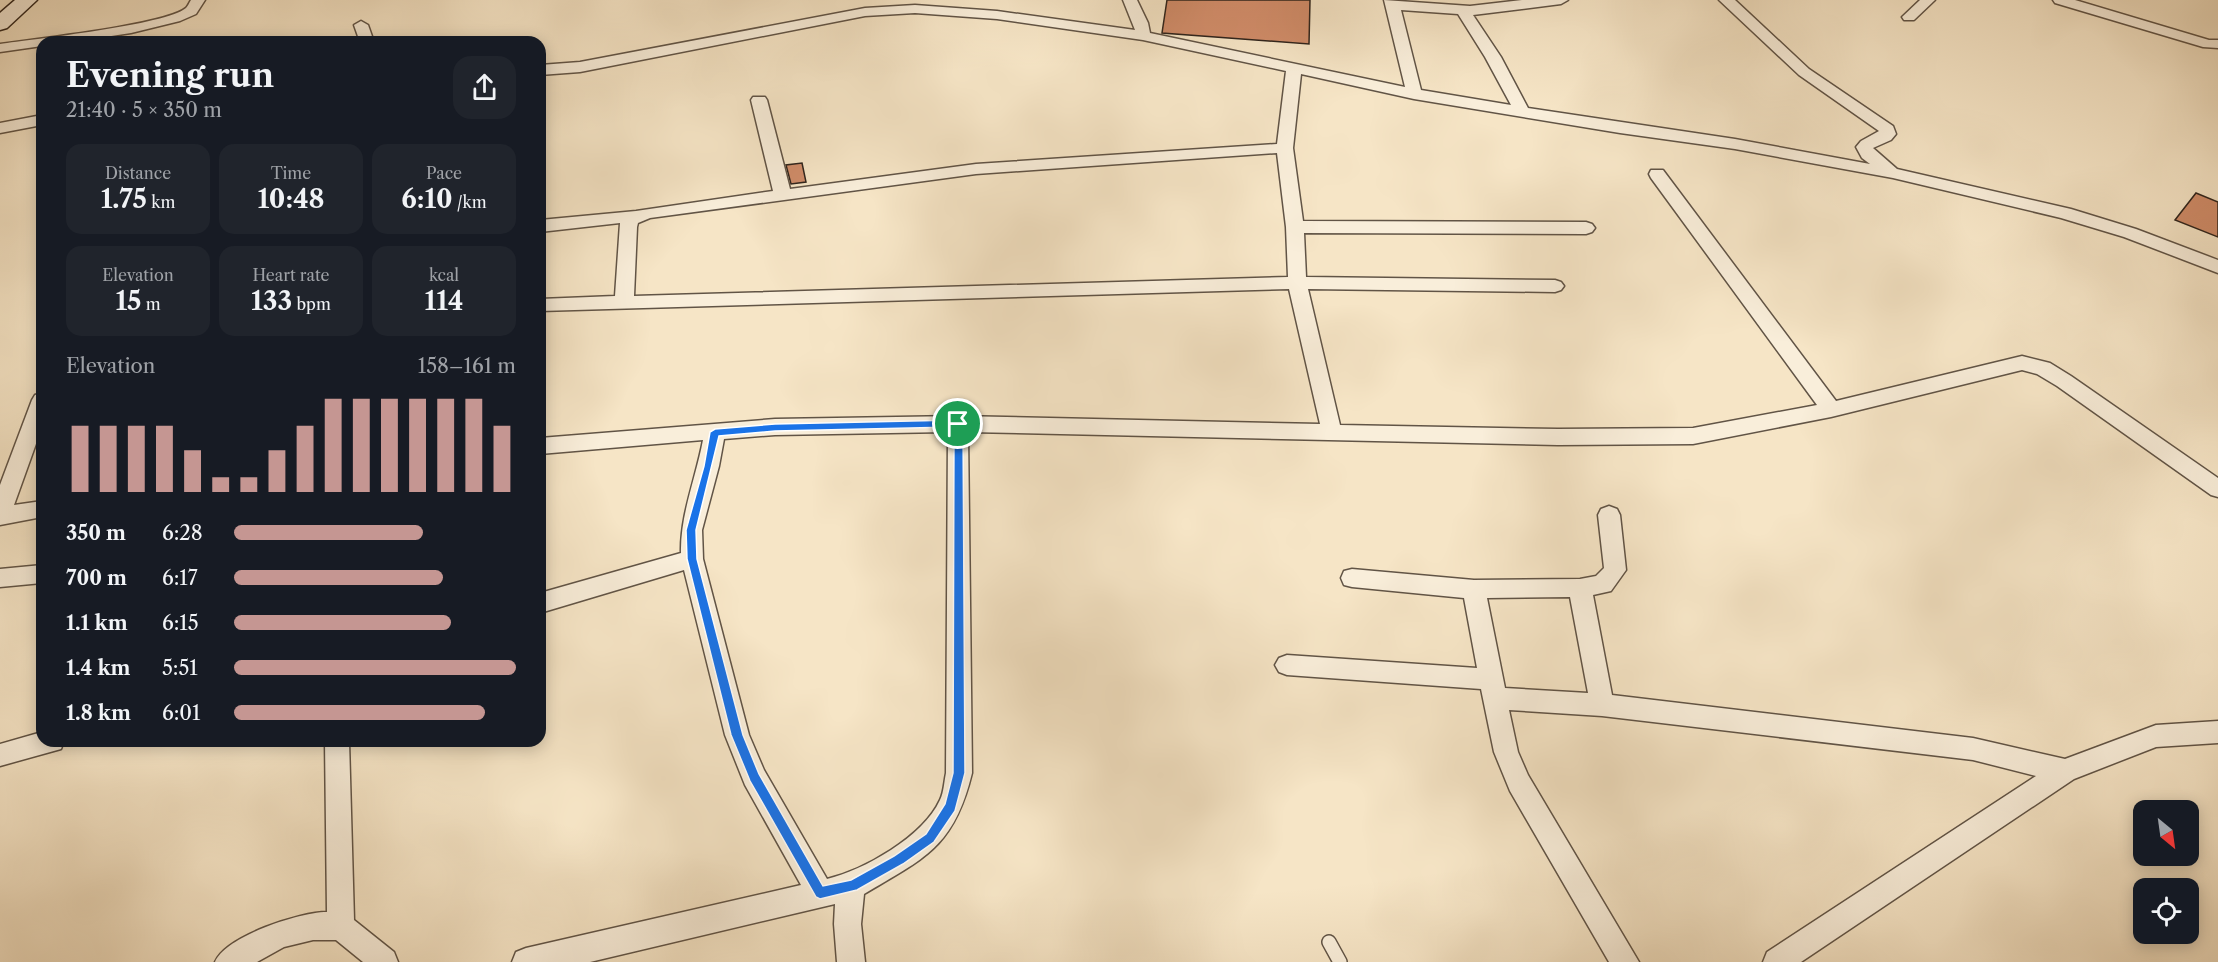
<!DOCTYPE html>
<meta charset="utf-8">
<style>
:root{--surface:#171b24;--page:#20242c;--text:#f1f3f6;--muted:#9ea1a6;--accent:#c59692}
body{margin:0;font-family:"Libre Caslon Text",serif;background:var(--page);color:var(--text);height:100vh;display:flex;flex-direction:column;font-size:22px;white-space:nowrap}
*{box-sizing:border-box;margin:0}
p{font-size:20px;color:var(--muted)}
.icon{flex:none;width:33px;height:33px;fill:none;stroke:currentColor;stroke-width:2;stroke-linecap:round;stroke-linejoin:round}
.map{position:relative;flex:1;overflow:hidden}
.side{position:absolute;left:36px;top:36px;width:510px;height:711px;display:flex;flex-direction:column;background:var(--surface);border-radius:18px;box-shadow:0 3px 15px #0003}
.side>*{flex:none}
.needle{width:39px;rotate:151deg}
.tools{position:absolute;left:2133px;top:800px;display:grid;gap:12px}
.tools a{display:grid;place-items:center;width:66px;height:66px;border-radius:12px;background:var(--surface);box-shadow:0 3px 15px #0003;font-size:30px}
.pin{position:absolute;display:grid;place-items:center;width:51px;height:51px;color:#fff;margin:-26px;border:3px solid #fff;border-radius:50%;box-shadow:0 2px 6px #0007}
.round{display:grid;place-items:center;flex:none;width:63px;height:63px;border-radius:18px;background:var(--page)}
.head{display:flex;align-items:center;justify-content:space-between;height:102px;padding:0 30px}
h1{font-size:33px;font-weight:800;line-height:45px}
.metrics{display:grid;grid-template-columns:repeat(3,1fr);gap:9px;height:102px;padding:6px 30px}
.metrics div{display:grid;align-content:center;border-radius:15px;background:var(--page);text-align:center}
.metrics b{font-size:26px;font-weight:800}
.metrics small{font-size:16px;font-weight:400}
.metrics p{font-size:16px}
.chart{height:168px;padding:12px 30px}
.chart p{display:flex;justify-content:space-between}
.chart svg{width:100%;height:108px;margin-top:6px;stroke:var(--accent);stroke-width:6}
ul{padding:0 30px;list-style:none;font-size:20px}
li{display:grid;grid-template-columns:96px 72px 1fr;align-items:center;height:45px}
li i{height:15px;border-radius:8px;background:var(--accent)}
.map>svg:first-child{display:block}
.building{fill:#d08c69;stroke:#2f241c;stroke-width:1.5}
.lines{fill:none;stroke-linecap:round;stroke-linejoin:round}
.lane-casing{stroke:#615446;stroke-width:16}
.street-casing{stroke:#615446;stroke-width:3}
.secondary-casing{stroke:#2f241c;stroke-width:3}
.lane{stroke:#f9eeda;stroke-width:13}
.street{fill:#f9eeda;fill-rule:evenodd}
.secondary{fill:#f9eeda;fill-rule:evenodd}
.route{fill:#1a73e8;stroke:#fff;stroke-width:1.5;fill-rule:evenodd}
</style>
<div class="map">
<svg width="2218" height="962" viewBox="0 0 2218 962">
<rect width="100%" height="100%" fill="#f6e5c6"/>
<filter id="stains"><feTurbulence type="fractalNoise" baseFrequency=".00333" numOctaves="4"/><feColorMatrix values="0 0 0 0 .2 0 0 0 0 .09 0 0 0 0 .02 0 0 0 .5 -.17"/></filter>
<radialGradient id="worn" r=".72"><stop offset=".6" stop-color="#630" stop-opacity="0"/><stop offset="1" stop-color="#630" stop-opacity=".3"/></radialGradient>
<g class="building">
<polygon points="1167,0 1310,0 1309,44 1162,33"/>
<polygon points="802,163 806,182 791,184 786,165"/>
<polygon points="2196,193 2218,202 2218,237 2175,220"/>
</g>
<g class="lines">
<defs>
<polyline id="lane" points="1329,942 1340,962"/>
<g id="street">
<path d="M 191,0 L 205,0 L 196,14 L 180,21 L 131,33 L 72,42 L 42,42 L 42,46 L 0,52 L 0,44 C 33,39 166,25 186,8 C 188,6 189,3 191,0 Z"/>
<path d="M 1123,0 L 1137,0 L 1148,23 L 1150,33 L 1405,87 L 1384,0 L 1470,6 L 1522,0 L 1568,0 L 1561,4 L 1473,15 L 1501,57 L 1528,108 L 1735,139 L 1870,164 L 1862,158 L 1856,147 L 1861,141 L 1879,131 L 1799,75 L 1719,0 L 1735,0 L 1809,69 L 1893,126 L 1896,134 L 1891,140 L 1873,148 L 1897,169 L 2071,209 L 2136,229 L 2218,260 L 2218,273 L 2124,237 L 2061,218 L 1893,178 L 1735,149 L 1620,133 L 1414,99 L 1301,74 L 1293,148 L 1303,221 L 1586,222 L 1592,224 L 1595,228 L 1592,232 L 1586,234 L 1304,233 L 1306,277 L 1555,280 L 1561,282 L 1564,286 L 1561,290 L 1555,292 L 1308,289 L 1340,425 L 1558,429 L 1693,428 L 1817,405 L 1651,178 L 1649,174 L 1651,170 L 1663,170 L 1836,401 L 2022,356 L 2050,363 L 2071,376 L 2218,478 L 2218,497 L 2211,495 L 2057,386 L 2037,374 L 2022,370 L 1831,417 L 1693,444 L 1558,445 L 968,432 L 972,773 C 954,847 925,858 864,894 L 861,924 L 865,962 L 837,962 L 834,924 L 835,904 L 590,962 L 512,962 L 516,952 L 526,948 L 801,885 L 745,785 L 725,735 L 684,570 L 540,613 L 540,593 L 681,553 C 680,515 696,478 703,440 L 540,454 L 540,438 L 775,419 L 958,416 L 1320,424 L 1289,289 L 540,311 L 540,299 L 615,296 L 620,223 L 540,232 L 540,220 L 636,211 L 773,191 L 751,100 L 753,97 L 765,97 L 767,100 L 790,189 L 976,164 L 1277,144 L 1286,71 L 1143,40 L 997,19 L 915,13 L 865,16 L 580,72 L 540,75 L 540,65 L 580,62 L 865,8 L 915,5 L 997,11 L 1135,30 ZM 1401,10 L 1458,14 L 1485,57 L 1511,105 L 1421,90 ZM 1277,153 L 1286,227 L 1288,277 L 634,296 L 637,227 L 638,223 L 650,218 L 976,174 ZM 948,432 L 946,773 C 944,782 944,792 940,800 C 923,837 864,870 827,879 L 764,770 L 749,735 L 703,559 L 702,530 L 719,466 L 724,439 L 775,435 Z"/>
<polygon points="1920,0 1935,0 1914,20 1904,20 1902,17"/>
<polygon points="2053,0 2075,0 2209,40 2218,40 2218,48 2203,47 2055,3"/>
<polygon points="361,21 368,25 374,42 360,42 354,25"/>
<polygon points="42,115 42,125 0,133 0,123"/>
<polygon points="42,393 42,427 14,505 42,501 42,517 0,525 0,485 32,400 35,395"/>
<path d="M 1609,506 L 1617,509 L 1620,515 L 1626,570 L 1611,591 L 1593,595 L 1612,695 L 1973,738 L 2065,759 L 2156,725 L 2218,721 L 2218,743 L 2156,747 L 2074,779 L 1801,962 L 1763,962 L 1767,952 L 2036,776 L 1973,760 L 1602,716 L 1509,710 L 1518,752 L 1528,775 L 1639,962 L 1609,962 L 1510,791 L 1494,752 L 1481,689 L 1287,675 L 1279,672 L 1275,665 L 1279,658 L 1287,655 L 1477,668 L 1464,598 L 1352,587 L 1344,585 L 1341,578 L 1344,571 L 1352,569 L 1474,580 L 1580,579 L 1596,576 L 1604,568 L 1598,515 L 1601,509 ZM 1570,597 L 1588,693 L 1505,688 L 1487,598 Z"/>
<polygon points="42,565 42,583 0,587 0,569"/>
<polygon points="42,732 42,741 64,741 61,749 0,766 0,744"/>
<path d="M 325,741 L 349,741 L 354,920 L 394,952 L 398,962 L 363,962 L 336,940 L 313,940 L 284,947 L 257,962 L 215,962 C 226,936 300,912 327,912 Z"/>
</g>
<polygon id="secondary" points="15,0 37,0 7,28 0,30 0,13"/>
</defs>
<use href="#lane" class="lane-casing"/>
<use href="#street" class="street-casing"/>
<use href="#secondary" class="secondary-casing"/>
<use href="#lane" class="lane"/>
<use href="#street" class="street"/>
<use href="#secondary" class="secondary"/>
</g>
<path class="route" d="M 958,420 L 963,424 L 965,773 L 955,811 L 934,842 L 903,864 L 857,890 L 820,899 L 816,897 L 750,781 L 731,735 L 687,559 L 686,530 L 704,466 L 710,432 L 715,429 L 775,424 ZM 954,427 L 953,773 L 945,804 L 926,834 L 894,856 L 851,880 L 823,886 L 759,774 L 743,735 L 697,559 L 696,530 L 719,436 L 775,431 Z"/>
<rect width="100%" height="100%" filter="url(#stains)"/>
<rect width="100%" height="100%" fill="url(#worn)"/>
</svg>
<div class="tools">
<a><svg class="needle" viewBox="-14 -14 28 28"><path d="M0-13l5 13h-10z" fill="#e53935"/><path d="M0 13l5-13h-10z" fill="#9ea1a6"/></svg></a>
<a><svg class="icon" aria-label="locate" viewBox="0 0 24 24"><circle cx="12" cy="12" r="6"/><path d="M12 2v4M12 18v4M2 12h4M18 12h4"/></svg></a>
</div>
<div class="pin" style="left:958px;top:424px;background:#1e9e55"><svg class="icon" aria-label="arrive" viewBox="0 0 24 24"><path d="M6 21V4h12l-3 4 3 4H6"/></svg></div>
<section class="side">
<div class="head"><div><h1>Evening run</h1><p>21:40 · 5 × 350 m</p></div><a class="round"><svg class="icon" aria-label="share" viewBox="0 0 24 24"><path d="M12 15V3M7 8l5-5 5 5M5 13v7h14v-7"/></svg></a></div>
<div class="metrics">
<div><p>Distance</p><b>1.75<small> km</small></b></div>
<div><p>Time</p><b>10:48</b></div>
<div><p>Pace</p><b>6:10<small> /km</small></b></div>
</div>
<div class="metrics">
<div><p>Elevation</p><b>15<small> m</small></b></div>
<div><p>Heart rate</p><b>133<small> bpm</small></b></div>
<div><p>kcal</p><b>114</b></div>
</div>
<div class="chart"><p><span>Elevation</span>158–161 m</p>
<svg viewBox="0 0 160 44" preserveAspectRatio="none"><path d="M5 44V17M15 44V17M25 44V17M35 44V17M45 44V27M55 44V38M65 44V38M75 44V27M85 44V17M95 44V6M105 44V6M115 44V6M125 44V6M135 44V6M145 44V6M155 44V17"/></svg>
</div>
<ul>
<li><b>350 m</b>6:28<i style="width:67%"></i></li>
<li><b>700 m</b>6:17<i style="width:74%"></i></li>
<li><b>1.1 km</b>6:15<i style="width:77%"></i></li>
<li><b>1.4 km</b>5:51<i style="width:100%"></i></li>
<li><b>1.8 km</b>6:01<i style="width:89%"></i></li>
</ul>
</section>
</div>
